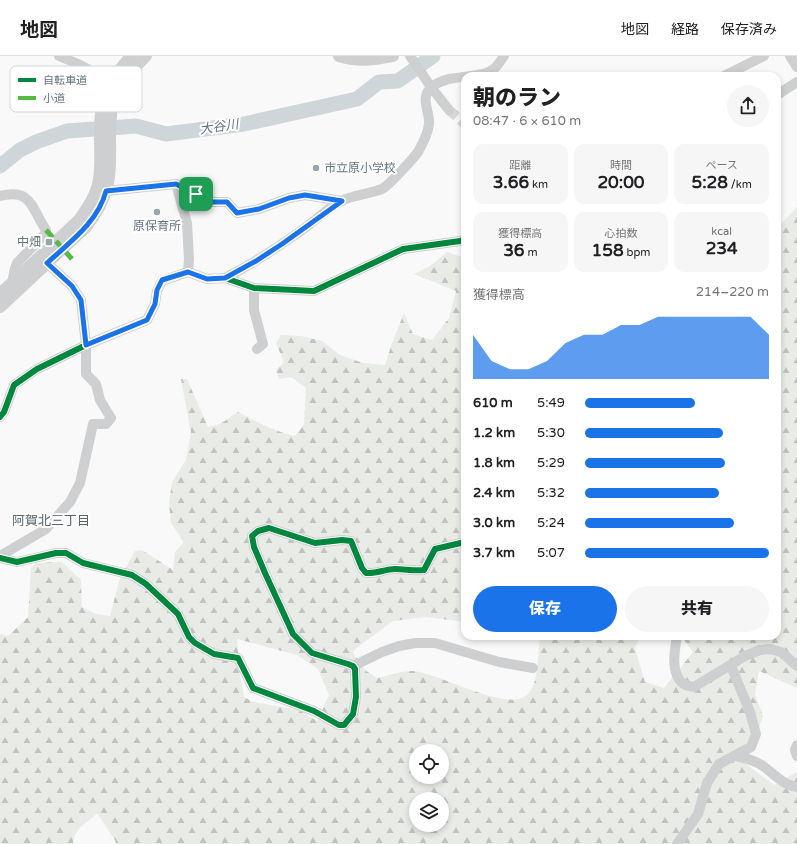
<!DOCTYPE html>
<html lang="ja">
<meta charset="utf-8">
<style>
:root{--surface:#fff;--page:#f6f6f6;--text:#202124;--muted:#757577;--line:#e0e0e0;--accent:#1a73e8}
body{margin:0;font-family:"Varela Round","Noto Sans JP",sans-serif;background:var(--page);color:var(--text);height:100vh;display:flex;flex-direction:column;font-size:15px;white-space:nowrap}
*{box-sizing:border-box;margin:0}
p{font-size:13px;color:var(--muted)}
.icon{flex:none;width:22px;height:22px;fill:none;stroke:currentColor;stroke-width:2;stroke-linecap:round;stroke-linejoin:round}
.map{position:relative;flex:1;overflow:hidden}
.drawer{position:absolute;left:461px;top:16px;width:320px;height:568px;display:flex;flex-direction:column;background:var(--surface);border-radius:12px;box-shadow:0 2px 6px #0003}
.drawer>*{flex:none}
.tools{position:absolute;left:409px;top:688px;display:grid;gap:8px}
.tools a{display:grid;place-items:center;width:40px;height:40px;border-radius:50%;background:var(--surface);box-shadow:0 2px 6px #0003;font-size:20px}
.pin{position:absolute;display:grid;place-items:center;width:34px;height:34px;color:#fff;margin:-17px;border-radius:8px;box-shadow:0 2px 6px #0006}
.round{display:grid;place-items:center;flex:none;width:42px;height:42px;border-radius:21px;background:var(--page)}
.head{display:flex;align-items:center;justify-content:space-between;height:68px;padding:0 12px}
h1{font-size:22px;font-weight:800;line-height:30px}
.metrics{display:grid;grid-template-columns:repeat(3,1fr);gap:6px;height:68px;padding:4px 12px}
.metrics div{display:grid;align-content:center;border-radius:10px;background:var(--page);text-align:center}
.metrics b{font-size:17px;font-weight:800}
.metrics small{font-size:11px;font-weight:400}
.metrics p{font-size:11px}
.chart{height:112px;padding:8px 12px}
.chart p{display:flex;justify-content:space-between}
.chart svg{width:100%;height:72px;margin-top:4px;fill:var(--accent);opacity:.7}
.primary-button{display:flex;gap:8px;margin-top:auto;padding:8px 12px}
.primary-button a{flex:1;height:46px;border-radius:24px;background:var(--accent);color:#fff;font-size:16px;font-weight:800;line-height:46px;text-align:center}
.primary-button a+a{background:var(--page);color:var(--text)}
ul{padding:0 12px;list-style:none;font-size:13px}
li{display:grid;grid-template-columns:64px 48px 1fr;align-items:center;height:30px}
li i{height:10px;border-radius:5px;background:var(--accent)}
header{display:flex;align-items:center;gap:24px;box-sizing:border-box;height:56px;padding:0 20px;background:var(--surface);border-bottom:1px solid var(--line)}
header strong{font-size:19px}
nav{display:flex;gap:22px;margin-inline-start:auto;font-size:14px}
.map>svg:first-child{display:block}
.forest{fill:url(#forest-firs);fill-rule:evenodd}
.lines{fill:none;stroke-linecap:round;stroke-linejoin:round}
.river{stroke:#ced6d9;stroke-width:15}
.minor-tunnel{stroke:#d4d8dc;stroke-width:10;stroke-dasharray:10 5;stroke-linecap:butt}
.minor{stroke:#cecfd0;stroke-width:10}
.tertiary{stroke:#cecfd0;stroke-width:12}
.quiet{stroke:#58b947;stroke-width:5;stroke-dasharray:10 5;stroke-linecap:butt}
.cycleway-casing{stroke:#fff;stroke-width:8}
.cycleway{stroke:#00873e;stroke-width:6}
.route-casing{stroke:#fff;stroke-width:8}
.route{stroke:#1a73e8;stroke-width:5}
.poi-dot{fill:#99a4ac;stroke:#fff;stroke-width:1.5}
.labels{text-anchor:middle;dominant-baseline:central;stroke-width:4;stroke-linejoin:round;paint-order:stroke}
.poi-label{font-size:12px;fill:#657683;stroke:#fff;text-anchor:start}
.water-label{font-size:13px;font-style:italic;fill:#60757c;stroke:#fff}
.neighbourhood-label{font-size:13px;fill:#57646e;stroke:#fff}
.key{fill:#fff;stroke:#d1d6da;stroke-width:1}
.key-label{font-size:11px;fill:#657683}
</style>
<header>
<strong>地図</strong>
<nav><a>地図</a><a>経路</a><a>保存済み</a></nav>
</header>
<div class="map">
<svg width="797" height="788" viewBox="0 0 797 788">
<defs>
<pattern id="forest-firs" width="22" height="20" patternUnits="userSpaceOnUse"><rect width="22" height="20" fill="#e8ebe6"/><path d="M5 1l3.5 6h-7zM16 11l3.5 6h-7z" fill="#c0c3c0"/></pattern>
</defs>
<rect width="100%" height="100%" fill="#f9f9f9"/>
<path class="forest" d="M 797,151 L 797,632 L 759,615 L 755,638 L 763,660 L 746,708 L 774,729 L 797,716 L 797,788 L 116,788 L 115,784 L 97,757 C 86,769 75,770 73,788 L 0,788 L 0,578 L 8,580 L 28,561 L 31,512 L 36,507 L 62,506 L 81,524 L 82,551 L 96,558 L 110,560 L 120,522 L 135,495 L 142,494 L 173,514 L 175,496 L 184,486 L 171,467 L 169,447 L 172,426 L 186,404 L 191,376 L 181,323 L 187,323 L 208,371 L 220,368 L 238,356 C 256,365 275,376 295,380 L 304,368 L 306,332 L 291,321 L 279,323 L 276,314 L 284,306 L 276,287 L 281,279 L 301,280 L 322,285 L 340,299 L 363,307 L 385,309 L 392,287 L 404,257 L 413,278 L 432,284 L 449,262 L 456,235 L 414,218 L 430,210 L 447,196 L 465,202 L 465,566 L 426,561 L 393,565 L 355,593 L 353,597 L 365,614 L 377,622 C 386,620 405,614 413,615 C 440,617 507,657 527,639 C 539,629 538,595 540,580 L 641,580 L 635,592 L 645,626 L 664,632 L 693,596 L 681,580 L 777,580 L 777,172 ZM 237,583 L 297,599 L 318,613 L 329,639 L 317,665 L 299,654 L 254,646 L 244,641 L 240,619 ZM 416,695 L 442,695 L 442,721 L 416,721 ZM 416,743 L 442,743 L 442,769 L 416,769 Z"/>
<g class="lines">
<polyline class="river" points="0,110 20,94 36,86 67,75 136,70 166,78 244,68 357,43 379,26 398,25 433,0"/>
<polyline class="minor-tunnel" points="449,54 465,68"/>
<g class="minor">
<polyline points="59,0 78,8 93,16 106,37 106,42"/>
<polyline points="410,0 431,31 449,54"/>
<polyline points="790,0 797,11"/>
<polyline points="724,20 764,0"/>
<polyline points="777,39 797,26"/>
<polyline points="176,128 187,167 189,203 188,216"/>
<polyline points="106,135 176,128 196,138 207,146 227,146 237,157 259,153 289,142 305,139 342,145"/>
<path d="M 0,140 C 32,132 31,152 46,174 L 45,178 L 17,207 L 15,212 L 12,227"/>
<path d="M 225,222 C 252,208 277,192 302,174 C 315,165 328,152 341,145 C 353,139 369,138 382,133 C 388,130 413,103 418,96 C 422,89 428,77 429,68 C 430,55 419,41 432,31 C 450,16 480,25 495,12 C 498,9 501,4 504,0"/>
<polyline points="254,232 254,254 263,288 257,293"/>
<polyline points="0,361 4,356 14,329 37,313 86,289 147,264 155,248 157,235 162,225 188,216 207,223 225,222 254,232 314,235 403,193 460,185 465,183"/>
<polyline points="0,500 46,473 70,446 80,427 93,368 106,368 111,362 100,344 96,328 86,318 86,289 81,244 72,230 47,207"/>
<path d="M 0,502 L 17,506 L 56,497 L 66,497 L 83,507 L 132,519 L 146,528 L 178,558 L 189,581 L 195,587 L 214,598 L 238,602 L 253,632 L 314,655 L 339,669 L 344,669 L 353,658 L 356,641 L 355,613 L 353,610 L 348,608 L 312,597 L 293,578 L 265,517 L 254,491 L 252,480 L 258,475 L 269,472 L 315,487 L 342,484 L 351,485 L 362,512 L 366,517 C 377,518 385,513 395,513 C 405,513 414,515 424,514 L 435,493 L 465,486"/>
<path d="M 677,580 C 675,594 670,615 682,627 C 685,630 690,630 694,631 L 745,600 L 760,594 L 770,593 L 781,596 L 797,610"/>
<polyline points="353,610 382,596 399,590 415,587 435,587 499,606 533,612"/>
<polyline points="797,689 795,694 797,700"/>
<path d="M 736,700 C 746,702 754,704 763,710 C 774,718 783,729 797,731"/>
<polyline points="677,788 698,758 707,727 719,708 751,691 756,678 750,656 731,610"/>
</g>
<g class="tertiary">
<path d="M 339,0 C 357,6 374,4 393,0"/>
<path d="M 0,238 L 79,164 C 88,151 97,138 99,123 C 103,97 96,69 104,44 C 109,26 120,13 131,0"/>
<path d="M 0,251 L 86,171 C 110,140 111,122 110,85 C 110,73 110,59 113,48 C 119,28 132,14 146,0"/>
</g>
<polyline class="quiet" points="46,174 72,203"/>
<defs>
<g id="cycleway">
<polyline points="0,361 4,356 14,329 37,313 86,289 147,264 155,248 157,235 162,225 188,216 207,223 225,222 254,232 314,235 403,193 460,185 465,183"/>
<path d="M 0,502 L 17,506 L 56,497 L 66,497 L 83,507 L 132,519 L 146,528 L 178,558 L 189,581 L 195,587 L 214,598 L 238,602 L 253,632 L 314,655 L 339,669 L 344,669 L 353,658 L 356,641 L 355,613 L 353,610 L 348,608 L 312,597 L 293,578 L 265,517 L 254,491 L 252,480 L 258,475 L 269,472 L 315,487 L 342,484 L 351,485 L 362,512 L 366,517 C 377,518 385,513 395,513 C 405,513 414,515 424,514 L 435,493 L 465,486"/>
</g>
</defs>
<use href="#cycleway" class="cycleway-casing"/>
<use href="#cycleway" class="cycleway"/>
</g>
<g class="lines">
<defs>
<path id="route" d="M 176,128 L 196,138 L 207,146 L 227,146 L 237,157 L 259,153 L 289,142 L 305,139 L 342,145 L 282,188 L 256,205 L 225,222 L 207,223 L 188,216 L 162,224 L 157,234 L 155,248 L 147,264 L 86,289 L 81,244 L 72,230 L 47,207 C 70,186 98,166 106,135 Z"/>
</defs>
<use href="#route" class="route-casing"/>
<use href="#route" class="route"/>
</g>
<g class="poi-dot">
<circle cx="316" cy="112" r="4"/>
<circle cx="157" cy="156" r="4"/>
<rect x="45" y="182" width="8" height="8" rx="2"/>
</g>
<g class="labels">
<g class="poi-label">
<text x="324" y="112">市立原小学校</text>
<text x="157" y="170" text-anchor="middle">原保育所</text>
<text x="41" y="186" text-anchor="end">中畑</text>
</g>
<g class="water-label">
<text transform="translate(219 71) rotate(-8)">大谷川</text>
</g>
<g class="neighbourhood-label">
<text x="51" y="465">阿賀北三丁目</text>
</g>
</g>
<rect x="10" y="10" width="132" height="46" rx="6" class="key"/>
<rect x="18" y="22" width="18" height="4" fill="#00873e"/>
<rect x="18" y="40" width="18" height="4" fill="#58b947"/>
<g class="key-label">
<text x="43" y="28">自転車道</text>
<text x="43" y="46">小道</text>
</g>
</svg>
<div class="tools">
<a><svg class="icon" aria-label="locate" viewBox="0 0 24 24"><circle cx="12" cy="12" r="6"/><path d="M12 2v4M12 18v4M2 12h4M18 12h4"/></svg></a>
<a><svg class="icon" aria-label="layers" viewBox="0 0 24 24"><path d="M12 4l9 5-9 5-9-5zM3 14l9 5 9-5"/></svg></a>
</div>
<div class="pin" style="left:196px;top:138px;background:#1e9e55"><svg class="icon" aria-label="arrive" viewBox="0 0 24 24"><path d="M6 21V4h12l-3 4 3 4H6"/></svg></div>
<section class="drawer">
<div class="head"><div><h1>朝のラン</h1><p>08:47 · 6 × 610 m</p></div><a class="round"><svg class="icon" aria-label="share" viewBox="0 0 24 24"><path d="M12 15V3M7 8l5-5 5 5M5 13v7h14v-7"/></svg></a></div>
<div class="metrics">
<div><p>距離</p><b>3.66<small> km</small></b></div>
<div><p>時間</p><b>20:00</b></div>
<div><p>ペース</p><b>5:28<small> /km</small></b></div>
</div>
<div class="metrics">
<div><p>獲得標高</p><b>36<small> m</small></b></div>
<div><p>心拍数</p><b>158<small> bpm</small></b></div>
<div><p>kcal</p><b>234</b></div>
</div>
<div class="chart"><p><span>獲得標高</span>214–220 m</p>
<svg viewBox="0 0 160 44" preserveAspectRatio="none"><path d="M0 44V17L10 33L20 38L30 38L40 33L50 22L60 17L70 17L80 11L90 11L100 6L110 6L120 6L130 6L140 6L150 6L160 17V44z"/></svg>
</div>
<ul>
<li><b>610 m</b>5:49<i style="width:60%"></i></li>
<li><b>1.2 km</b>5:30<i style="width:75%"></i></li>
<li><b>1.8 km</b>5:29<i style="width:76%"></i></li>
<li><b>2.4 km</b>5:32<i style="width:73%"></i></li>
<li><b>3.0 km</b>5:24<i style="width:81%"></i></li>
<li><b>3.7 km</b>5:07<i style="width:100%"></i></li>
</ul>
<div class="primary-button"><a>保存</a><a>共有</a></div>
</section>
</div>
